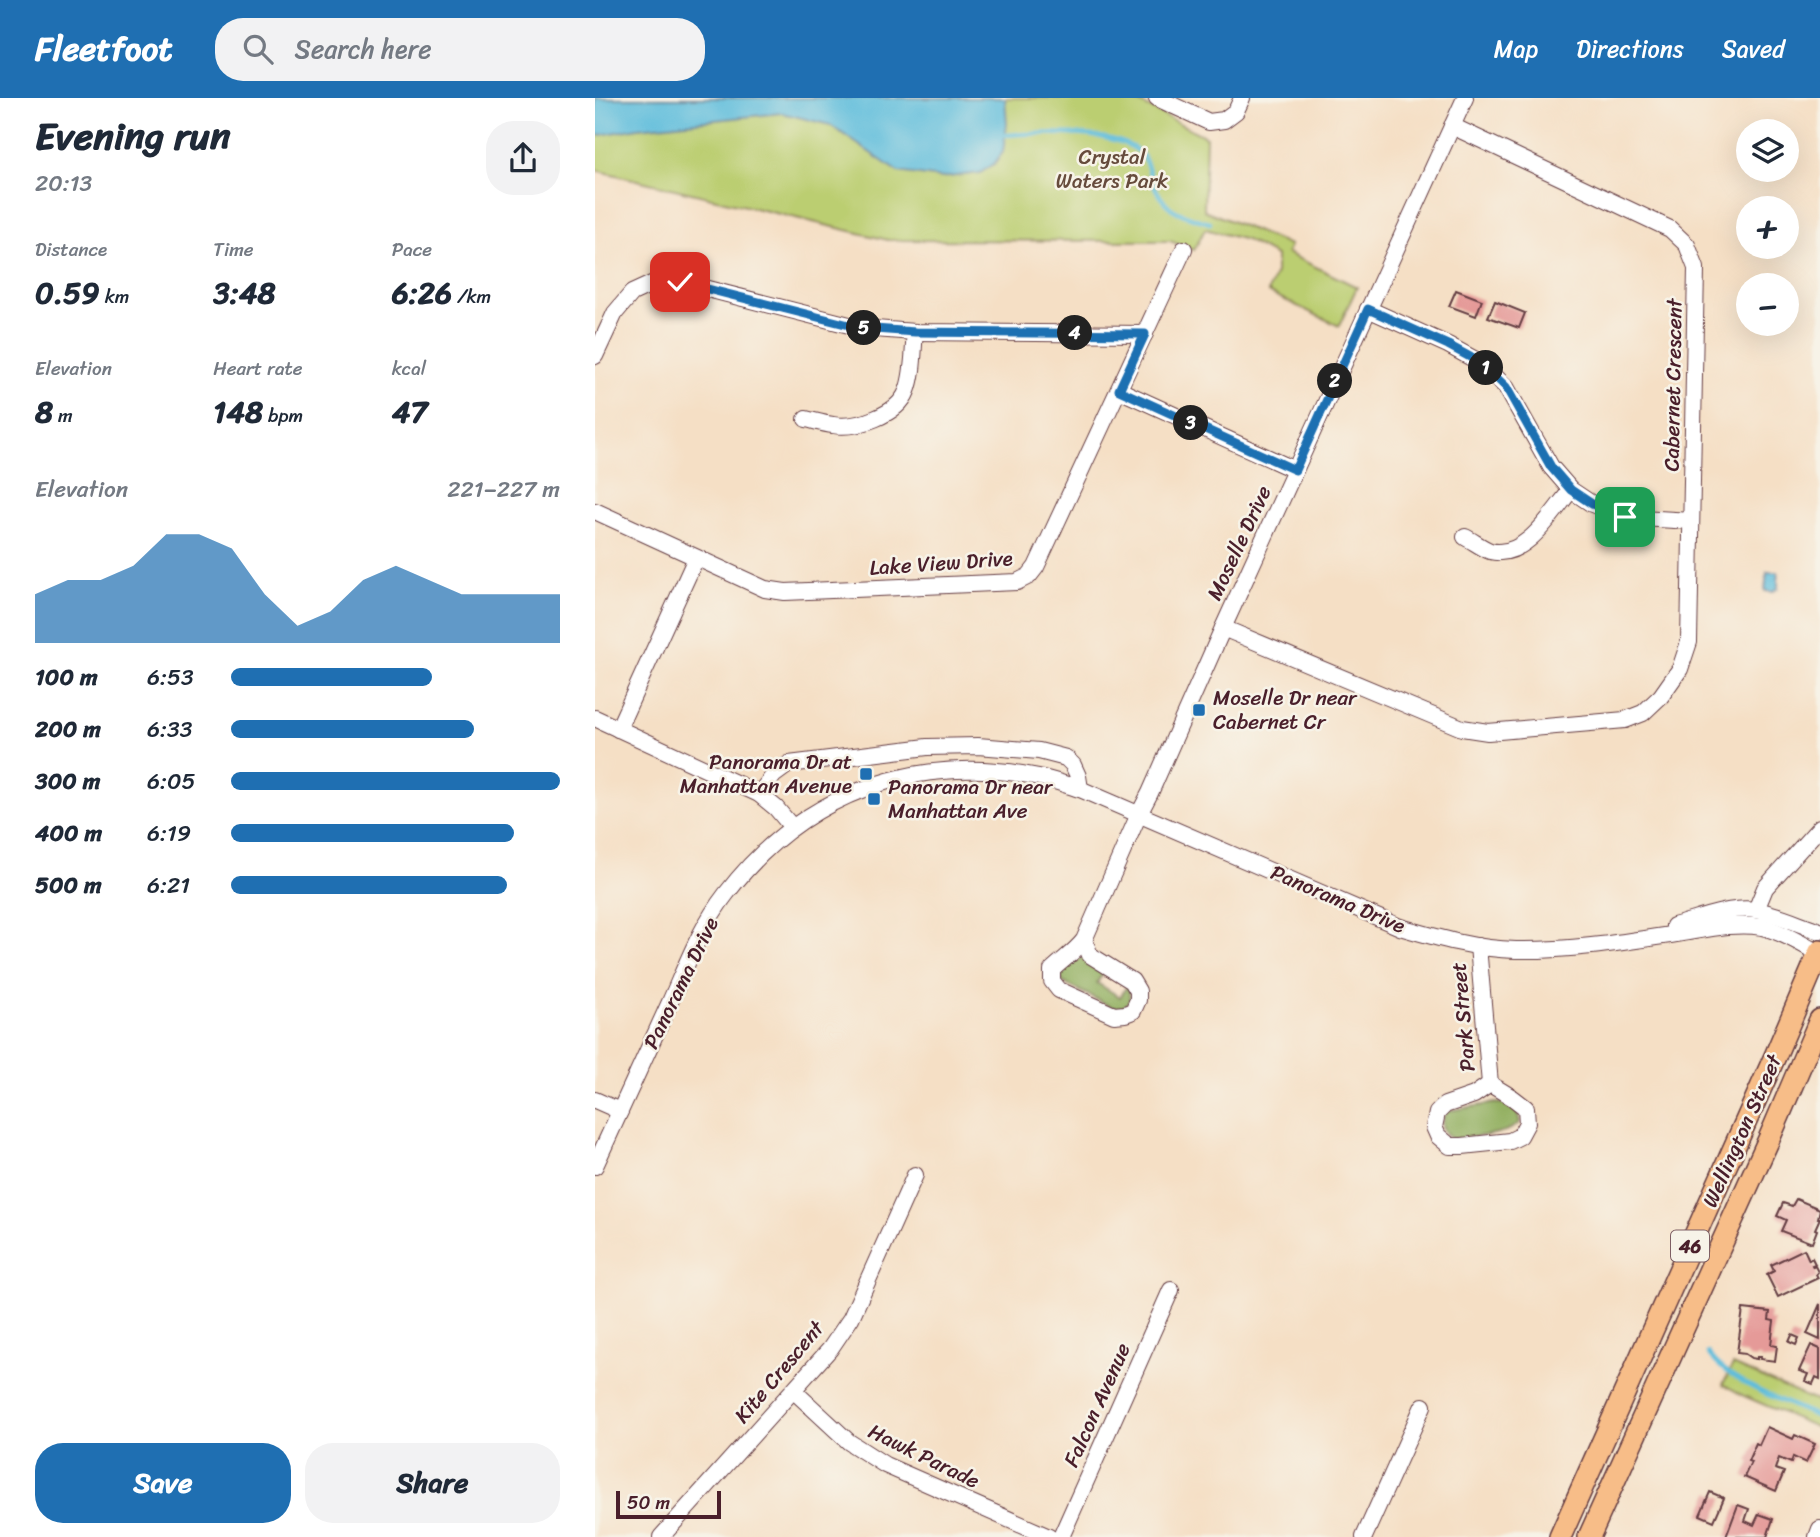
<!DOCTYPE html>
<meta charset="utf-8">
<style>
:root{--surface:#fff;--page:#f2f2f3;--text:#1f2937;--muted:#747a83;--accent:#1f6fb2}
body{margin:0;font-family:Sriracha,sans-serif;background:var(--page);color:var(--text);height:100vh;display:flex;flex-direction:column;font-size:26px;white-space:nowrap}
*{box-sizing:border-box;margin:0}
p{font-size:23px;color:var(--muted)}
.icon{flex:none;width:38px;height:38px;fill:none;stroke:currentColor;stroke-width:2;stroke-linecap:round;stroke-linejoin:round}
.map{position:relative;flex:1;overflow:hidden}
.side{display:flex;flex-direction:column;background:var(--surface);width:595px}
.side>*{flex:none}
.tools{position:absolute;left:1141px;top:21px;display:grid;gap:14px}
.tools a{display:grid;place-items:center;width:63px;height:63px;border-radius:50%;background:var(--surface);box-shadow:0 7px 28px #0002;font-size:35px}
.scale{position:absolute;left:21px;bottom:18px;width:105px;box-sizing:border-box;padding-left:7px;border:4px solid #4a1f2b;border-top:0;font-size:19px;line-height:24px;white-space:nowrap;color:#4a1f2b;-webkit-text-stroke:5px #f7f3e8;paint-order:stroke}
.pin{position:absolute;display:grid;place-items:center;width:60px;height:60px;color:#fff;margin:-30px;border-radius:14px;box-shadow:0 4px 10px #0006}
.km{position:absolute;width:35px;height:35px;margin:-18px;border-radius:50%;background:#222;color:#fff;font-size:19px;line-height:35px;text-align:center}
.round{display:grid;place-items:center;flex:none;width:74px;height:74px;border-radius:28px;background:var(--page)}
.head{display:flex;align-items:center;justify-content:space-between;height:119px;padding:0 35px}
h1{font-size:38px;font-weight:800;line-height:52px}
.metrics{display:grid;grid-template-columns:repeat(3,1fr);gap:10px;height:119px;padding:7px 35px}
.metrics div{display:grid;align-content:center}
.metrics b{font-size:30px;font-weight:800}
.metrics small{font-size:19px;font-weight:400}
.metrics p{font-size:19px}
.chart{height:196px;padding:14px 35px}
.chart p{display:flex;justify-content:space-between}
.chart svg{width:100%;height:126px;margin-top:7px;fill:var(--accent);opacity:.7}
.button{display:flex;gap:14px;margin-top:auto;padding:14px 35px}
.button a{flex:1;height:80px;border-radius:28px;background:var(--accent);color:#fff;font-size:28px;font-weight:800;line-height:80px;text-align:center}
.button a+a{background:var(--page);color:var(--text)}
ul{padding:0 35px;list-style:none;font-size:23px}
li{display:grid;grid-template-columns:112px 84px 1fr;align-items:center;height:52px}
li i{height:18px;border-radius:9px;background:var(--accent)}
header{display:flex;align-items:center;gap:42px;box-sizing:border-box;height:98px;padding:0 35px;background:var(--accent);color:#fff}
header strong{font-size:33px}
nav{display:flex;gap:38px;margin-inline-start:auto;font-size:24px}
.search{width:490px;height:63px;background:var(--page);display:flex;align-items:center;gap:18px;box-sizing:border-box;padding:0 24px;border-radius:28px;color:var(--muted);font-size:26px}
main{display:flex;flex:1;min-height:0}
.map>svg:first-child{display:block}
.green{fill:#bbce71;stroke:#82764e;stroke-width:2}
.forest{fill:#94b163;stroke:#6f6847;stroke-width:2}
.water{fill:#5ebddc;stroke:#546e84;stroke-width:2}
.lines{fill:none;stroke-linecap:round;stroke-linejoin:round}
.stream{stroke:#5ebddc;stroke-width:4.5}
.building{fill:#e59a98}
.minor-casing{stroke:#643c42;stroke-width:18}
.major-casing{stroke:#643c42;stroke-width:24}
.minor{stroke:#fff;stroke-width:16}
.major{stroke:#f7bd88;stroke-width:21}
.route-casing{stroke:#fff;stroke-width:14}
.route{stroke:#1f6fb2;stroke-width:9}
.poi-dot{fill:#1f6fb2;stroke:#f7f3e8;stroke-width:2.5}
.labels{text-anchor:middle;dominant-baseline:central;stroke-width:5;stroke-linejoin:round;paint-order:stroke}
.shield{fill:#f7f3e8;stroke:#7e5f64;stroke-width:2}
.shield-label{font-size:19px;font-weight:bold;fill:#4a1f2b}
.park-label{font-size:21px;fill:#664b3c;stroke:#f7f3e8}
.street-label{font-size:21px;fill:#4a1f2b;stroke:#f7f3e8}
.poi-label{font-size:21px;fill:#4a1f2b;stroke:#f7f3e8;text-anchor:start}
</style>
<header>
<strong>Fleetfoot</strong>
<div class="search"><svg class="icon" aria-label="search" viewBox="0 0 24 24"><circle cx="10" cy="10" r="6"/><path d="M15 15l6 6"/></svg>Search here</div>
<nav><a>Map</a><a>Directions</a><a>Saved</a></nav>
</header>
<main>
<section class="side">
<div class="head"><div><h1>Evening run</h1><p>20:13</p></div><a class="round"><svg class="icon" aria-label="share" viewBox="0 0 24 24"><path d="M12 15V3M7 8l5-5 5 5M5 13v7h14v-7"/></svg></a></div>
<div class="metrics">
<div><p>Distance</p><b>0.59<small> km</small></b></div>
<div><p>Time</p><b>3:48</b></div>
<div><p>Pace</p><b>6:26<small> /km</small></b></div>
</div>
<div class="metrics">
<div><p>Elevation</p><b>8<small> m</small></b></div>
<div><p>Heart rate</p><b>148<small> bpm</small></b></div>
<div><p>kcal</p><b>47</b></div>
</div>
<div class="chart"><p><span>Elevation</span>221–227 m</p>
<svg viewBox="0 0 160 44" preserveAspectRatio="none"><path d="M0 44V27L10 22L20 22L30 17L40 6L50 6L60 11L70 27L80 38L90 33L100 22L110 17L120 22L130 27L140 27L150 27L160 27V44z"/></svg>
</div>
<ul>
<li><b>100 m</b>6:53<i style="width:61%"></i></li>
<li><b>200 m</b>6:33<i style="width:74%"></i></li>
<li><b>300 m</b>6:05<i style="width:100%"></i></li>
<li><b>400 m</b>6:19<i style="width:86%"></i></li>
<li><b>500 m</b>6:21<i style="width:84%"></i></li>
</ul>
<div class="button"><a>Save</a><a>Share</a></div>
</section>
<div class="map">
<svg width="1225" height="1439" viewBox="0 0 1225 1439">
<rect width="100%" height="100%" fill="#f7f3e8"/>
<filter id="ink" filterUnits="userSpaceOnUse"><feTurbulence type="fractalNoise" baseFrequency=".0143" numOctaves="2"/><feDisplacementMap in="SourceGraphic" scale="14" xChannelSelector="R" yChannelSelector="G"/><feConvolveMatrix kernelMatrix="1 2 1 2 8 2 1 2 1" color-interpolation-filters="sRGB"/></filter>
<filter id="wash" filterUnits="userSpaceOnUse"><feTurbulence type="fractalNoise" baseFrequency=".00686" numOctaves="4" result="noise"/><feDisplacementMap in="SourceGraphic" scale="28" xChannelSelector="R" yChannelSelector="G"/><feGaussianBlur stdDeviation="1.57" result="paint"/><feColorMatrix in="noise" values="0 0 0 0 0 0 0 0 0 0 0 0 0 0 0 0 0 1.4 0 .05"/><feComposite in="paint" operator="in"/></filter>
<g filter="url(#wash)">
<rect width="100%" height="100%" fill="#f5dfc5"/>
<g class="green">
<polygon points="0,0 535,0 611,39 609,112 695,147 692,155 762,189 744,228 673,194 681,175 681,158 651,142 610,131 599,152 575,143 293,142 0,72"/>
<polygon points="1138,1267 1225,1305 1225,1331 1149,1298 1128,1286"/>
</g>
<g class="forest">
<polygon points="489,859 510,872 502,885 525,899 533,886 535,901 529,909 517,909 467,884 466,873 478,863"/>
<path d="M 901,1005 L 913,1006 L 921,1010 L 925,1024 C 914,1038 875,1039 857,1041 C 845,1031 845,1027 851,1013 Z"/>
</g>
<g class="water">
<polygon points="0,0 410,0 412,26 408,54 399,66 385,75 346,80 303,74 235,27 187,15 43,30 0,38"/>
<polygon points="1172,474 1183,474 1183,490 1177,494 1170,493"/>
</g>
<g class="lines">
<g class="stream">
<path d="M 410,37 C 441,35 526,31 547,57 C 552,63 554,75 557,82 C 569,114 585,116 615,125"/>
<path d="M 1113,1255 C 1134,1285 1191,1304 1225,1320"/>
</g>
</g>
<g id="blocks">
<g class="building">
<polygon points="861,192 887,202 881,218 854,208"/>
<polygon points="900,203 930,215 924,230 893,219"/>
<polygon points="1201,1101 1225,1111 1223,1120 1225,1120 1220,1131 1222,1132 1217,1145 1186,1133 1191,1122 1182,1118 1188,1105 1197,1108"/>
<polygon points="1209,1151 1214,1162 1217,1160 1220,1166 1217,1167 1218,1169 1220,1168 1223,1174 1221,1176 1223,1180 1183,1199 1172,1177 1179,1173 1176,1167"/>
<polygon points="1225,1206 1225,1242 1212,1236"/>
<polygon points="1148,1211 1175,1214 1174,1222 1179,1223 1176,1247 1182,1248 1180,1263 1165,1261 1166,1259 1162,1259 1162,1261 1156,1260 1150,1256 1142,1255"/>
<polygon points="1197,1237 1204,1240 1201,1247 1194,1244"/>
<polygon points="1216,1247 1225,1251 1225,1281 1221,1279 1218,1286 1210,1283 1213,1276 1204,1273"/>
<polygon points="1172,1329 1198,1341 1200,1337 1220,1346 1211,1365 1198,1359 1196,1365 1184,1360 1180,1371 1189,1374 1181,1393 1149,1379 1156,1364 1153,1363 1161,1345 1164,1347"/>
<polygon points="1115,1394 1129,1400 1119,1423 1105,1417"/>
<polygon points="1143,1407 1154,1411 1150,1423 1159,1427 1164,1416 1178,1421 1172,1439 1131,1439"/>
</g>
</g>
</g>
<g filter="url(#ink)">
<use href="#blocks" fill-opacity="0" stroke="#643c42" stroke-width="2"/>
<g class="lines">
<defs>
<g id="minor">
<polyline points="562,0 614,24 629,22 641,13 647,0"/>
<polyline points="773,211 853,247 886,265 911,289 956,369 976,392 997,406 1030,419 1096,423"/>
<polyline points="0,258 20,215 37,195 61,184 85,184 266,230 320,234 550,236"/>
<polyline points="524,292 700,372"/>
<path d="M 211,321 C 220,323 229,326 238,327 C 261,331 303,317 312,293 C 319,275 318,252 320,234"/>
<polyline points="0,413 170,491 190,494 422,484 434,478 441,469 589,151"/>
<path d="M 870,439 C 878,443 887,450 895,453 C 930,462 957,415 976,392"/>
<polyline points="628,530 867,630 893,634 1030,622 1048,615 1066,598 1085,571 1094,544 1101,170 1092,147 1075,131 857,28"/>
<polyline points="0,620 164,696 181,710 197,729"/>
<polyline points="23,631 101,460"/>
<polyline points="164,696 179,677 194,666 332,649 383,648 444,653 471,660 478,667 483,678 485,691"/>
<polyline points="1161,812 1170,790 1225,729"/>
<path d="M 1079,828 C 1104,821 1135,808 1161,812 C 1183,816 1204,826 1225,833"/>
<path d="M 489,842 L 495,857 L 537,883 L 543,893 L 543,902 L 538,913 L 530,916 L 519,917 L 464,892 L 457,883 L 457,872 C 467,862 480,854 489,842 L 544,716 L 555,695 L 628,530 L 870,0"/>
<polyline points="883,848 895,986"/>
<polygon points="895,986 918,1000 931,1010 932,1025 925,1038 915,1043 867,1048 855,1048 843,1038 839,1029 842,1015 850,1007 879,997"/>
<polyline points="0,1002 25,1013"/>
<path d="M 0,1068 C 25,1013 50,959 75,904 C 91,868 106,828 131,796 C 207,696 321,654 444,679 C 458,682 472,687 485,691 L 805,829 C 843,840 881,851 921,852 C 975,853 1029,844 1081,836 C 1108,832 1139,824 1167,829 C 1187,834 1207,846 1225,856"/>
<polyline points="199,1293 254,1344 290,1367 454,1439"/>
<polyline points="66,1439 235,1251 256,1220 320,1077"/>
<polyline points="466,1439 576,1192"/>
<polyline points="769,1439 828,1308"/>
<polyline points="1222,1439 1225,1431"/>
</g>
<g id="major">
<polyline points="965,1439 1181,956 1225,853"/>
<polyline points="994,1439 1174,1041 1225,922"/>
</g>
</defs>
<use href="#minor" class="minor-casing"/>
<use href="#major" class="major-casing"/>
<use href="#minor" class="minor"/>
<use href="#major" class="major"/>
</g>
</g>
<g class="lines" filter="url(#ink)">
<defs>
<polyline id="route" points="85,184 266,230 320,234 550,236 524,292 700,372 773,211 853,247 886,265 911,289 956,369 976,392 997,406 1030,419"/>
</defs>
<use href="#route" class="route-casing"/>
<use href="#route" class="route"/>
</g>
<g class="poi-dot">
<rect x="597" y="605" width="14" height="14" rx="3.5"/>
<rect x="264" y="669" width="14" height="14" rx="3.5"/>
<rect x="272" y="694" width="14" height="14" rx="3.5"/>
</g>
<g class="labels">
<rect class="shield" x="1076" y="1132.5" width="38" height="31" rx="5"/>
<g class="shield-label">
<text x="1095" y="1148">46</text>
</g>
<g class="park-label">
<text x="517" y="59">Crystal<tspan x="517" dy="24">Waters Park</tspan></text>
</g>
<g class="street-label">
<text transform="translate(1078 287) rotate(-89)">Cabernet Crescent</text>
<text transform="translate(644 445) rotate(-65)">Moselle Drive</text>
<text transform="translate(346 465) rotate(-4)">Lake View Drive</text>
<text transform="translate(743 801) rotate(23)">Panorama Drive</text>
<text transform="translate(86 885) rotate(-64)">Panorama Drive</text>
<text transform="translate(868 919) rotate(-95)">Park Street</text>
<text transform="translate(1147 1033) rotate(-66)">Wellington Street</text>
<text transform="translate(184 1274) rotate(-50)">Kite Crescent</text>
<text transform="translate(502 1307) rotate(-66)">Falcon Avenue</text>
<text transform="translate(329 1358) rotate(26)">Hawk Parade</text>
</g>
<g class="poi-label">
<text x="618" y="600">Moselle Dr near<tspan x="618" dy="24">Cabernet Cr</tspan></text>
<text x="257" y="664" text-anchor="end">Panorama Dr at<tspan x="257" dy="24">Manhattan Avenue</tspan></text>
<text x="293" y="689">Panorama Dr near<tspan x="293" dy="24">Manhattan Ave</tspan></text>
</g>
</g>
</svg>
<div class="tools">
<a><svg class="icon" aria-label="layers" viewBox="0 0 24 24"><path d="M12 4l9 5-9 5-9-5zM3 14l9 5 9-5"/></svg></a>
<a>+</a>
<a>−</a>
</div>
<div class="scale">50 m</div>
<div class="pin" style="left:1030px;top:419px;background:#1e9e55"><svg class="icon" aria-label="arrive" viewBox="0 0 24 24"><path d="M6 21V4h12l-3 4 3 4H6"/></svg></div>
<div class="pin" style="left:85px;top:184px;background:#d93025"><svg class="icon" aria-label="check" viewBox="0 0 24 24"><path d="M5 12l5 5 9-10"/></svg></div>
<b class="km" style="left:891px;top:270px">1</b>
<b class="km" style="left:740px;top:283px">2</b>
<b class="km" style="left:596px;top:325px">3</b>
<b class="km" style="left:480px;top:235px">4</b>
<b class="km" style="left:269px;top:230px">5</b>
</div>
</main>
